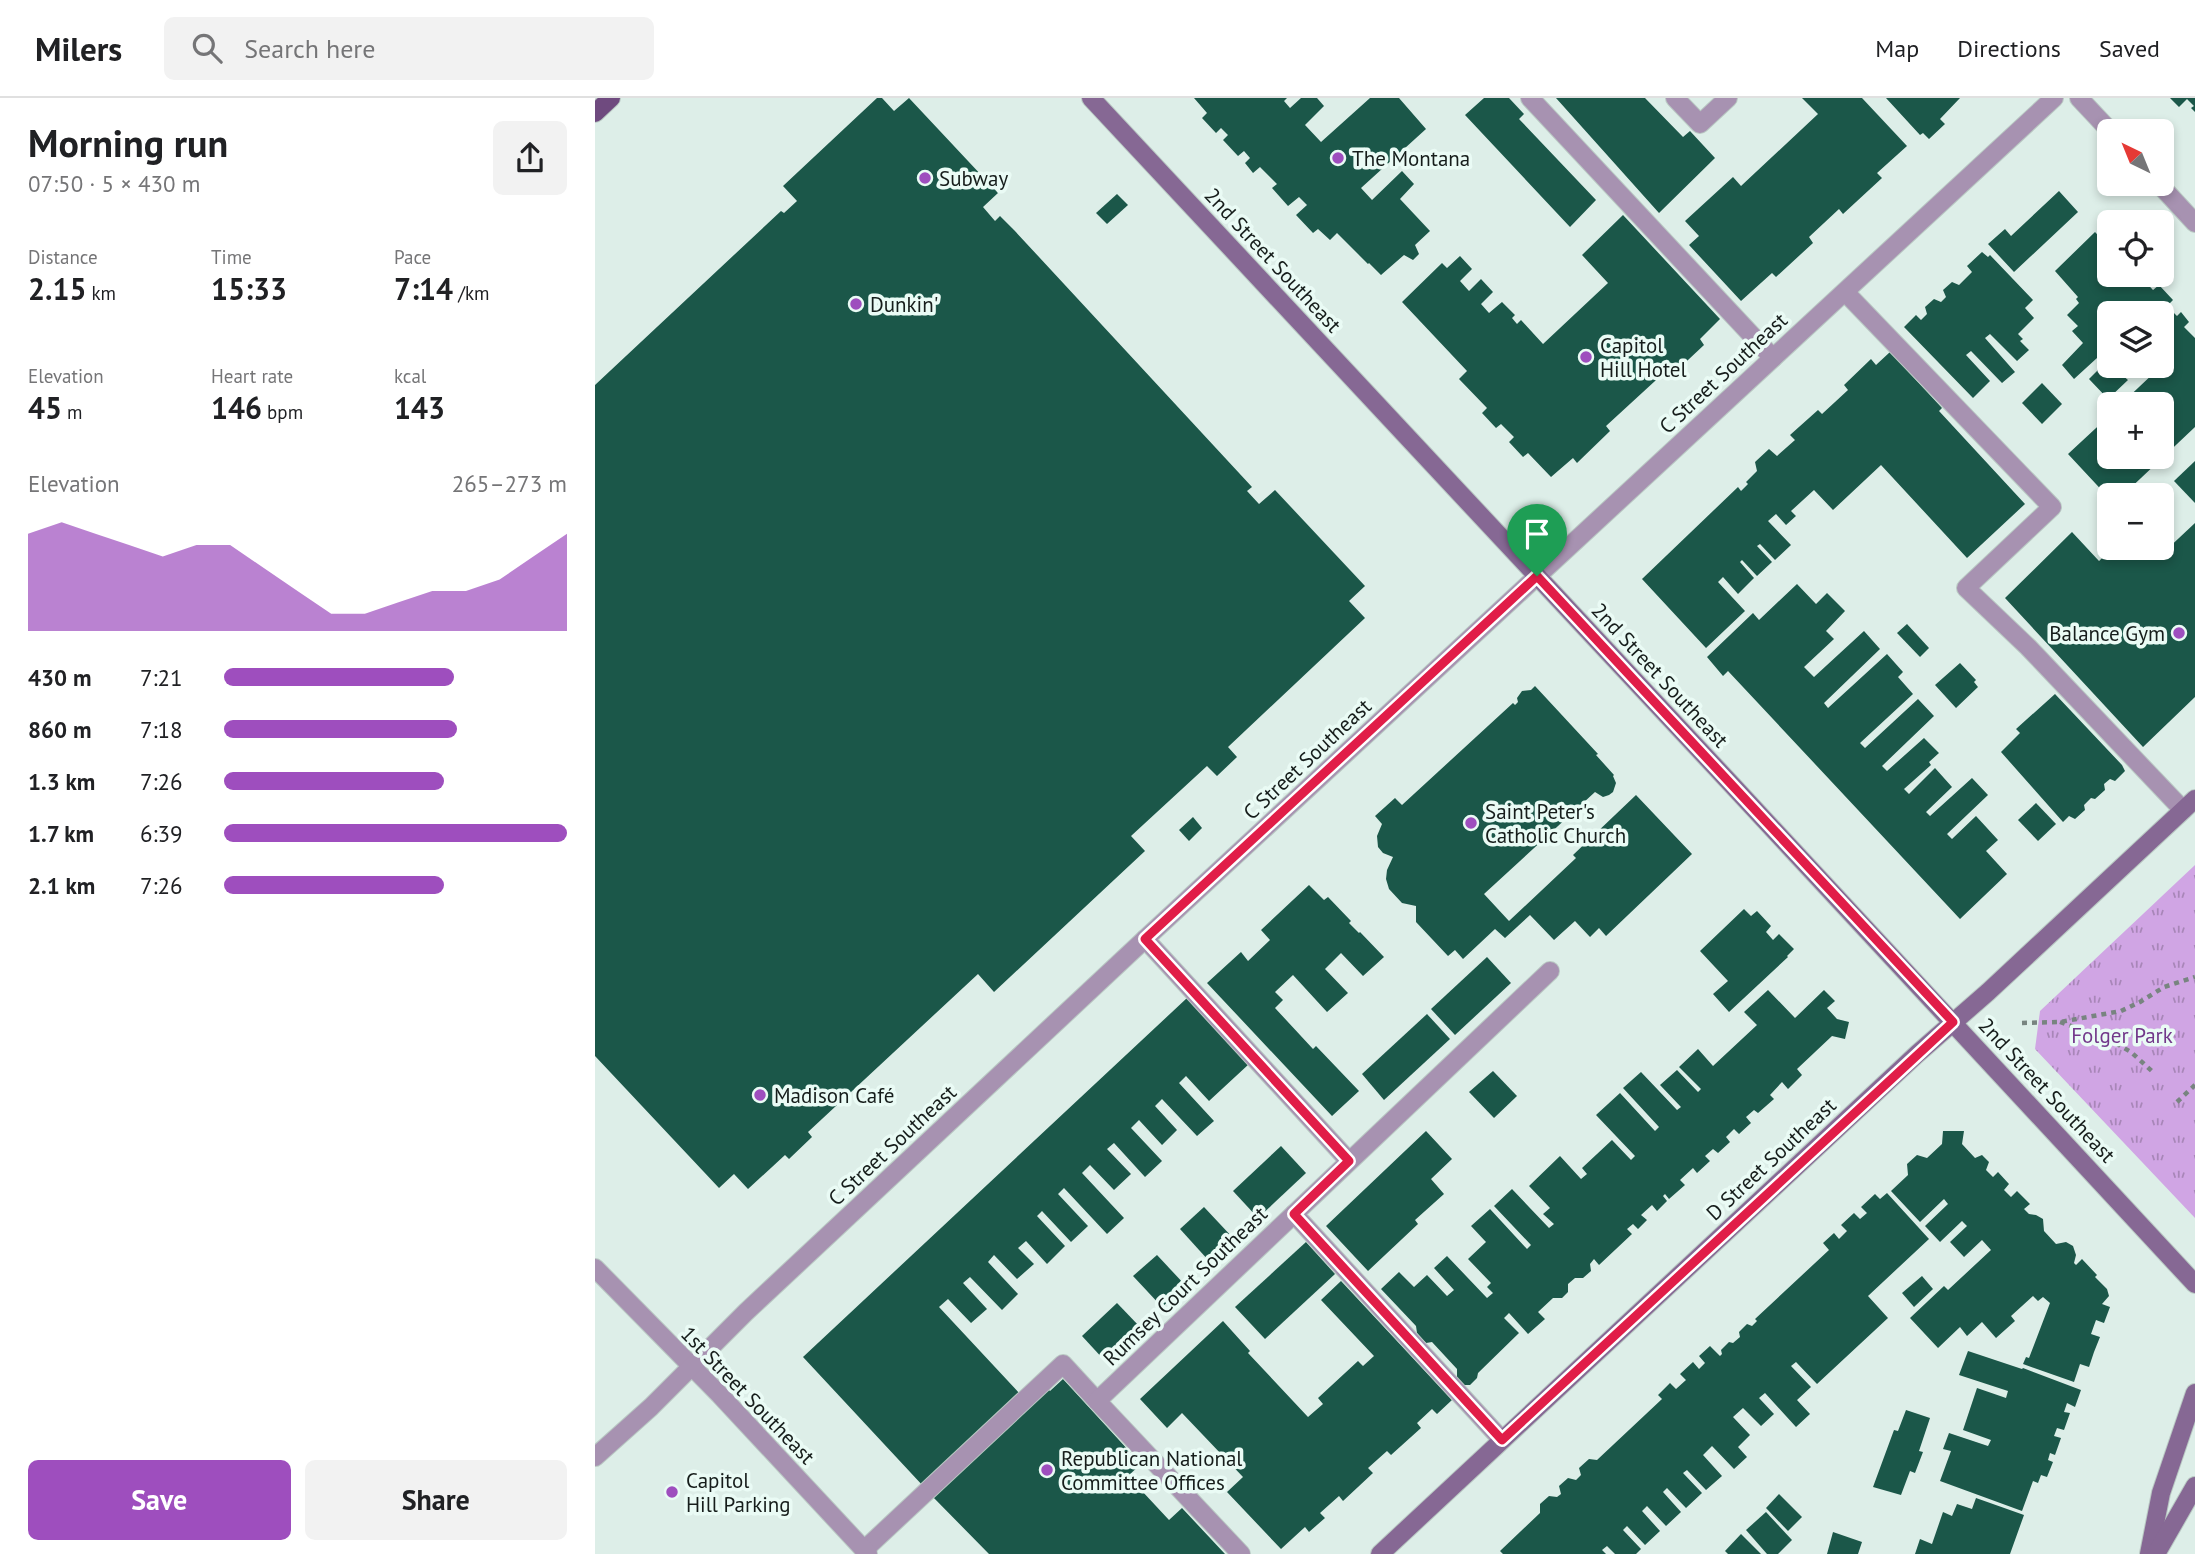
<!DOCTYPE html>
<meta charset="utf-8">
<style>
:root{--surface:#fff;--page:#f2f2f2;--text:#202124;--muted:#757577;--line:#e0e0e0;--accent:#9e4ebe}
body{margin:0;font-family:"PT Sans",sans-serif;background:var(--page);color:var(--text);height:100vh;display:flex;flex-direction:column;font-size:26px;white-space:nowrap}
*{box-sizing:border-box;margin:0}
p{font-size:23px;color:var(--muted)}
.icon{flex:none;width:38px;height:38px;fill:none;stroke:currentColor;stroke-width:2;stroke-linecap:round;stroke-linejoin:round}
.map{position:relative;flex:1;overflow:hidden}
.drawer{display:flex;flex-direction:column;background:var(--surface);width:595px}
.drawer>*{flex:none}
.needle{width:46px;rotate:317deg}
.tools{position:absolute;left:1502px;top:21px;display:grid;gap:14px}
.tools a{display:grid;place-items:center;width:77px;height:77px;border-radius:10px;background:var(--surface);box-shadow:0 4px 10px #0003;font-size:35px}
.pin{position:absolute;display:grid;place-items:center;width:60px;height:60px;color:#fff;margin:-72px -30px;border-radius:50% 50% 50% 0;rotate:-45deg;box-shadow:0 0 7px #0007}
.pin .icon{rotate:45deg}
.round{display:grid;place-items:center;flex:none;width:74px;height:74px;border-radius:10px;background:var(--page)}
.summary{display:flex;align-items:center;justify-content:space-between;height:119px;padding:0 28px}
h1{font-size:38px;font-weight:700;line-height:52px}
.stats{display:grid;grid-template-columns:repeat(3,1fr);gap:10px;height:119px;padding:7px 28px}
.stats div{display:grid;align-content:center}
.stats b{font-size:30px;font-weight:700}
.stats small{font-size:19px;font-weight:400}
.stats p{font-size:19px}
.chart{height:196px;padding:14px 28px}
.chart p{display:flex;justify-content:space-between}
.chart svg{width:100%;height:126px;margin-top:7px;fill:var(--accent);opacity:.7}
.primary-button{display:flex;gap:14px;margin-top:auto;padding:14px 28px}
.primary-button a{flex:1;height:80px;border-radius:10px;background:var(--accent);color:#fff;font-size:28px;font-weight:700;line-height:80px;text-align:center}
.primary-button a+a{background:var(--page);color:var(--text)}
ul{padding:0 28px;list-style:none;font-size:23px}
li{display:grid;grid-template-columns:112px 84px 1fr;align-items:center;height:52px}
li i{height:18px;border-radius:9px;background:var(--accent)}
header{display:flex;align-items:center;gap:42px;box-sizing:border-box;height:98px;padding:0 35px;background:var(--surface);border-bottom:2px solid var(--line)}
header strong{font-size:33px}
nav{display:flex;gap:38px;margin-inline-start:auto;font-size:24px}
.search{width:490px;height:63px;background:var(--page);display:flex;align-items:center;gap:18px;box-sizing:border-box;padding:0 24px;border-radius:10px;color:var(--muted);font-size:26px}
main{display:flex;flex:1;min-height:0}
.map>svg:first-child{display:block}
.grass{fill:url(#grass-tufts)}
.building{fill:#1b5749}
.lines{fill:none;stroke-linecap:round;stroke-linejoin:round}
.lane-casing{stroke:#b9c8c3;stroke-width:20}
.street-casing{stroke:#b9c8c3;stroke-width:20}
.secondary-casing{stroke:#b9c8c3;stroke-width:20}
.primary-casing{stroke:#b9c8c3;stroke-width:20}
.path{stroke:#788480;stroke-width:4.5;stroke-dasharray:5 5;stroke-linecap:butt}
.lane{stroke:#a792b1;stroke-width:18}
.street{stroke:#a792b1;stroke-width:18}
.secondary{stroke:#866894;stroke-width:18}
.primary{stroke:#6f4a7f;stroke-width:18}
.route-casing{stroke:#fff;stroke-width:14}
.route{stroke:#e11d48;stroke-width:9}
.poi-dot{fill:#9e4ebe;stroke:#eafbf5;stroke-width:2.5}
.labels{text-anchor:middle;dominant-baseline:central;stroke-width:7;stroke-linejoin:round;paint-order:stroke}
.poi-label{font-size:21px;fill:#161d1b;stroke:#eafbf5;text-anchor:start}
.street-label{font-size:21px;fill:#161d1b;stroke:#eafbf5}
.park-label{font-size:21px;fill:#72388a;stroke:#eafbf5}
</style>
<header>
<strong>Milers</strong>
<div class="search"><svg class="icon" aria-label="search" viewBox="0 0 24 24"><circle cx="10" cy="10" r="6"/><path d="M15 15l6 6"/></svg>Search here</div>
<nav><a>Map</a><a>Directions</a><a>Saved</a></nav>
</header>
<main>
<section class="drawer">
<div class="summary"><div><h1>Morning run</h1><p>07:50 · 5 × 430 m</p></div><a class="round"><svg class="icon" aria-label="share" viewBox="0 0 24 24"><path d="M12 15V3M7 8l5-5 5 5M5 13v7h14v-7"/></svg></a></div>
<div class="stats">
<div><p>Distance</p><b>2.15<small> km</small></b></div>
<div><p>Time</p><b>15:33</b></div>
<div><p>Pace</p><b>7:14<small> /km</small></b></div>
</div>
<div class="stats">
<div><p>Elevation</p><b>45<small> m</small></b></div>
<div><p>Heart rate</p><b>146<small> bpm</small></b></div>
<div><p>kcal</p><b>143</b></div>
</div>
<div class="chart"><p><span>Elevation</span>265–273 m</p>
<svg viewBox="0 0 160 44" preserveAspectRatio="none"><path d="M0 44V10L10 6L20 10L30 14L40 18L50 14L60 14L70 22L80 30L90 38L100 38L110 34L120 30L130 30L140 26L150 18L160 10V44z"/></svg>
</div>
<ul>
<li><b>430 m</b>7:21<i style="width:67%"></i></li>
<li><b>860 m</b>7:18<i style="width:68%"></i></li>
<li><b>1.3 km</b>7:26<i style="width:64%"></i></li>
<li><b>1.7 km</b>6:39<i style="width:100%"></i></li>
<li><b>2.1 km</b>7:26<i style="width:64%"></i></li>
</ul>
<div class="primary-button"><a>Save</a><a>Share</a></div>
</section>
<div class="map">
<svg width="1600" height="1456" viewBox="0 0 1600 1456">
<defs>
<pattern id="grass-tufts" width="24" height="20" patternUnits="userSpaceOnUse" patternTransform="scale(1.75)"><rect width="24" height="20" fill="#d0a5e4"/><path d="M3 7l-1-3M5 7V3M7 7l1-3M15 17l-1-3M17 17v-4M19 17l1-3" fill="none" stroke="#a886b8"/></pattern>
</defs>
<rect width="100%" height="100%" fill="#ddeee8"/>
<polygon class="grass" points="1600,767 1600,1120 1440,951 1445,913"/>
<g class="building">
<polygon points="282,0 287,0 299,13 314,0 403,95 388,109 400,123 405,118 419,132 657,389 652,393 664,406 680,392 770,488 754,503 770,520 633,649 642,659 622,678 612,668 536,738 550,753 399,894 383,876 213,1034 217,1039 194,1061 190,1057 153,1091 139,1076 124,1090 0,958 0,287 186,113 189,115 202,103 188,88"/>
<polygon points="599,0 692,0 689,3 695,10 706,0 722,0 729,8 710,27 726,44 775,0 804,0 831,31 766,90 777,102 807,73 819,86 805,101 835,133 820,147 824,156 818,162 809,157 786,177 774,165 773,166 742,135 735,142 723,131 718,135 701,117 712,107 704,99 693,108 677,90 682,86 665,69 658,75 650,65 655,60 649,53 643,58 628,42 633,37 626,30 621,35 607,20 612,15"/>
<polygon points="889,0 914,0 929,16 924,21 1001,102 975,129 870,17"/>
<polygon points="961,0 1050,0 1088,39 1095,33 1120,60 1064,115"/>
<polygon points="1207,0 1267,0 1312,48 1282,75 1287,80 1248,116 1244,111 1214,139 1218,145 1181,179 1177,175 1146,203 1094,147 1104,138 1090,123 1138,79 1146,88 1223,16"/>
<polygon points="1291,0 1365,0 1345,21 1350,26 1334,41 1328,35 1325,37"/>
<polygon points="1575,0 1600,0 1600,14 1596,10 1599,8 1592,1 1584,9"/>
<polygon points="1464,93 1483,114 1419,174 1393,146 1410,131 1416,138"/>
<polygon points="522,96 533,107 512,126 501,115"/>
<polygon points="1028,117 1125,221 1105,241 1109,247 1077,277 1072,272 1011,328 1015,333 982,365 978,360 956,379 933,355 928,359 914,344 919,339 906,326 901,330 887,315 892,310 864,281 872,273 807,204 847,165 852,170 865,158 877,171 865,183 874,193 886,181 898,194 886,206 894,215 907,204 920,217 917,220 922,226 926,222 948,246 1013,185 987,157"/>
<polygon points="1500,134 1514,149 1514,177 1544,177 1558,192 1564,187 1578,202 1572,208 1582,218 1586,214 1594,224 1589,229 1600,240 1600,329 1528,397 1514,397 1514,400 1473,356 1514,318 1514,359 1566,359 1566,306 1526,306 1561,273 1556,268 1566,268 1566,215 1514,215 1514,253 1504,263 1502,260 1479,281 1467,267 1488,245 1477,233 1483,228 1472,217 1484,205 1481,201 1483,199 1460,173"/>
<polygon points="1387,154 1393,159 1395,157 1438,202 1430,210 1439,220 1423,236 1428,241 1425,243 1434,252 1422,263 1395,236 1390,240 1420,274 1407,285 1376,253 1371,257 1395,283 1378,300 1309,229 1321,217 1326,222 1332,216 1330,209 1339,201 1346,204 1351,199 1348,192 1357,184 1364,187 1377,174 1372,168"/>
<polygon points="1295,254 1347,310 1344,313 1430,406 1372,460 1286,367 1238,412 1219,392 1196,413 1201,418 1191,427 1181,416 1173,423 1196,447 1180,462 1165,446 1162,448 1177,464 1162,478 1147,462 1145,464 1159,480 1143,496 1128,479 1123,484 1150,513 1111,550 1047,481 1143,389 1146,393 1153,386 1151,384 1162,373 1160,364 1174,351 1182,358 1200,342 1195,337 1223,312 1227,316 1253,292 1249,287 1276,261 1281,267"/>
<polygon points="1514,261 1514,268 1535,268 1526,276 1533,282 1513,301 1494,281"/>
<polygon points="1447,285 1467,306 1447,326 1427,305"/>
<polygon points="1600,363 1600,405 1579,383"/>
<polygon points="1600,425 1600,599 1548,649 1410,500 1477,434 1504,463 1518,450 1563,450 1568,455"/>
<polygon points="1202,486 1221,506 1232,495 1250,513 1231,533 1239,541 1209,569 1219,579 1269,533 1285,551 1229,605 1233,610 1292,556 1308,574 1303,579 1318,596 1265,645 1270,650 1323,601 1339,618 1287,668 1292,673 1329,640 1344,655 1334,664 1336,667 1309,691 1314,696 1340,670 1357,689 1331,714 1335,718 1377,680 1393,697 1352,736 1357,741 1381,718 1403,742 1391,753 1412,776 1365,821 1133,573 1128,578 1112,559 1158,515 1164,522"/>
<polygon points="1312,526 1334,550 1325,559 1302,535"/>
<polygon points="1365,565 1381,582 1379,584 1383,589 1361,610 1340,587"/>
<polygon points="940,588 1003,656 1001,657 1019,677 1018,678 1021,685 1018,694 1014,697 1008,699 1000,694 889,796 914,823 981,760 978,757 1041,697 1097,756 1011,838 1004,830 995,839 980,823 959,842 935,817 910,840 900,831 868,861 860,852 853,858 821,824 821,808 807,805 794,791 791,781 792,772 798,759 788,755 783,749 782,738 787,726 780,718 800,700 807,707 918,605 920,607 923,604 922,600 927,593 936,592"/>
<polygon points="1460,596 1527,667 1530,673 1520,683 1515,681 1509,686 1510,692 1500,701 1496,700 1489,707 1490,712 1480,721 1474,718 1468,724 1406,654 1425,635 1421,631"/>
<polygon points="1441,705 1461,726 1443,743 1423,722"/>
<polygon points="598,719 607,730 594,743 584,732"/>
<polygon points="714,787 729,802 733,799 756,823 754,825 764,835 765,834 789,859 768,878 746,855 730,871 753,895 732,914 698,877 680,894 688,902 680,910 718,951 721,948 764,993 737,1018 612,885 646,854 653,863 675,842 666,832"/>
<polygon points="1149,811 1156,818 1162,813 1176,828 1171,834 1178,842 1184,836 1199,851 1192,858 1193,859 1134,914 1118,896 1133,883 1105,853"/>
<polygon points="892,859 916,885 860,937 836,911"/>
<polygon points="1173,892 1200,920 1229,892 1240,903 1232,910 1242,921 1254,924 1250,941 1237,938 1202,971 1207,977 1193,991 1187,984 1175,997 1179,1001 1163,1015 1159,1012 1151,1019 1156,1025 1144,1036 1139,1031 1131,1039 1135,1044 1123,1055 1118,1051 1110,1058 1115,1063 1102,1075 1098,1070 1085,1082 1090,1087 1074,1101 1070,1096 1068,1098 1072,1103 1062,1113 1057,1107 1046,1117 1052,1122 1043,1131 1038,1126 1032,1131 1037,1136 1004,1167 999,1161 995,1166 996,1173 988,1180 980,1180 973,1186 973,1194 967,1200 958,1200 943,1214 950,1221 933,1236 914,1215 909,1220 924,1235 883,1275 882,1280 875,1287 868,1287 862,1281 862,1271 837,1244 831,1245 822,1235 821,1228 786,1191 804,1174 819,1189 832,1177 852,1198 859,1192 839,1170 852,1158 892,1200 898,1195 892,1189 896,1185 873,1161 891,1144 876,1128 895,1111 932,1151 936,1147 899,1108 917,1091 954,1130 959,1126 948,1116 955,1110 934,1088 965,1058 986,1081 992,1076 987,1070 1017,1042 1036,1062 1040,1058 1001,1017 1025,995 1060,1033 1064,1029 1028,990 1046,974 1082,1012 1086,1009 1065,987 1082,972 1103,994 1106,991 1084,969 1103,951 1118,968 1162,927 1149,914"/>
<polygon points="592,900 654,966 614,1003 591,978 584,985 619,1023 602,1038 567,1001 560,1008 582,1032 567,1047 544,1022 536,1030 567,1063 550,1079 519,1045 512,1051 536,1076 519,1092 495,1067 487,1075 529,1120 512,1136 469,1090 463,1096 493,1128 476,1144 447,1113 442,1118 470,1148 452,1166 431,1143 423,1150 439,1166 422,1181 399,1157 393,1164 423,1196 407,1212 375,1179 368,1185 392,1211 376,1225 353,1201 344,1209 426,1297 329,1389 208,1259"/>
<polygon points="832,916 855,941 789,1002 767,976"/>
<polygon points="898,973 922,998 899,1020 874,994"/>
<polygon points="831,1033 857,1061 836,1081 849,1096 820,1122 823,1126 773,1173 731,1128"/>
<polygon points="1348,1033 1369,1033 1367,1046 1380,1060 1387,1057 1394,1064 1391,1072 1398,1079 1403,1074 1414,1086 1409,1092 1416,1099 1422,1093 1435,1106 1429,1111 1434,1116 1441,1117 1448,1121 1449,1133 1461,1146 1471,1144 1478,1148 1481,1157 1479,1165 1481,1167 1487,1161 1502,1177 1500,1179 1512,1191 1514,1198 1507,1206 1515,1209 1509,1225 1501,1222 1496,1236 1505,1239 1499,1254 1494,1269 1485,1266 1479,1284 1428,1266 1431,1259 1434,1260 1455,1205 1448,1199 1443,1203 1438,1198 1416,1218 1420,1223 1401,1240 1387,1224 1372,1238 1365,1229 1343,1250 1315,1220 1349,1188 1353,1192 1396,1152 1387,1142 1369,1159 1355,1144 1372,1128 1367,1123 1345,1144 1330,1128 1353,1106 1349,1101 1325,1124 1296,1093 1313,1077 1312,1066 1322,1057 1332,1060 1347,1046"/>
<polygon points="686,1048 711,1075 663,1120 638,1093"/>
<polygon points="1292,1095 1334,1141 1273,1198 1293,1220 1222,1286 1201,1264 1196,1268 1216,1289 1202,1302 1215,1316 1201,1329 1170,1295 1164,1300 1179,1316 1166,1328 1148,1310 1138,1319 1155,1337 1143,1349 1152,1359 1139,1371 1117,1348 1108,1357 1127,1378 1111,1392 1092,1372 1088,1375 1107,1395 1091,1410 1072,1390 1068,1394 1086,1414 1071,1428 1052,1408 1047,1413 1065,1433 1050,1447 1032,1428 1028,1432 1046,1451 1041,1456 1020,1456 1012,1448 1007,1452 1011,1456 908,1456 905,1453 945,1415 945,1406 954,1398 962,1399 966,1396 964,1388 973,1380 981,1382 986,1377 984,1370 994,1361 1002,1362 1067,1301 1063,1297 1075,1285 1081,1291 1091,1282 1085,1276 1098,1264 1104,1271 1110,1265 1104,1258 1115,1248 1125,1258 1127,1256 1126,1252 1134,1244 1138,1245 1145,1239 1144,1234 1152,1226 1157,1228 1162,1223 1160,1221 1234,1152 1228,1145 1239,1135 1244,1141 1252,1133 1246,1127 1259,1115 1265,1121 1272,1115 1266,1109 1280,1096 1285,1101"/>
<polygon points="609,1109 639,1141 614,1163 585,1131"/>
<polygon points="711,1144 740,1176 670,1241 640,1209"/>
<polygon points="562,1157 591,1188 567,1209 538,1178"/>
<polygon points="1327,1178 1338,1191 1319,1209 1307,1195"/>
<polygon points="746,1183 857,1302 842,1316 837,1311 822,1325 826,1330 796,1357 792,1353 773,1370 778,1375 748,1403 744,1398 725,1415 730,1420 714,1434 710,1429 686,1451 632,1394 648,1379 587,1315 572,1330 545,1301 628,1223 655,1253 653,1255 713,1319 728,1306 723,1300 763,1263 768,1268 779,1258 726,1202"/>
<polygon points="522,1205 546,1230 510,1263 487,1238"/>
<polygon points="1373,1253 1427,1271 1428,1270 1486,1292 1480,1309 1472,1305 1469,1314 1475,1315 1469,1332 1462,1330 1459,1338 1466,1340 1460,1357 1455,1355 1453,1362 1458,1364 1452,1379 1446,1377 1443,1385 1438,1383 1427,1413 1345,1383 1356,1353 1348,1351 1354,1335 1393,1348 1396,1342 1368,1332 1382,1290 1411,1300 1413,1293 1364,1277"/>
<polygon points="468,1281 546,1366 533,1378 574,1422 587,1410 630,1456 394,1456 336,1397 452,1290 455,1293"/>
<polygon points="1311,1312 1335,1320 1324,1353 1328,1354 1320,1375 1315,1373 1306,1397 1278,1389 1299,1332 1303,1333"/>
<polygon points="1184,1396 1207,1419 1193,1433 1171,1410"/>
<polygon points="1381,1400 1429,1417 1415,1456 1320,1456 1325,1441 1337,1446 1348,1414 1357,1418 1362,1406 1377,1411"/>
<polygon points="1171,1414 1197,1442 1183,1456 1172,1456 1151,1432"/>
<polygon points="1238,1434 1267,1444 1263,1456 1232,1456"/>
<polygon points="1146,1436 1166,1456 1133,1456 1130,1453"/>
</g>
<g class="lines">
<defs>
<g id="lane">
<polyline points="935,0 1178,260"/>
<polyline points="1080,0 1105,26 1133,0"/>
<polyline points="1250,194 1457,409 1371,490 1433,549 1588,712"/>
<polyline points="550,841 754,1063"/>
<polyline points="699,1116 955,873"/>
<polyline points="269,1452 468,1266 502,1303"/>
<polyline points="646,1456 502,1303 699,1116 907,1342"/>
</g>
<g id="street">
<polyline points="1484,0 1515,33"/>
<polyline points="1564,86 1600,125"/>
<polyline points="0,1170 125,1297 273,1456"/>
<polyline points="0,1359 56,1309 151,1214 550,841 1459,0"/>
</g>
<g id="secondary">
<polyline points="496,0 1138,688 1600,1186"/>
<polyline points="785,1456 1322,956 1393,894 1600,701"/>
<polyline points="1554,1456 1566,1395 1600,1295"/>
<polyline points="1561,1456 1600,1388"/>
</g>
<polyline id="primary" points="0,15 16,0"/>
</defs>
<use href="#lane" class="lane-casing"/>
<use href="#street" class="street-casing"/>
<use href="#secondary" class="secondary-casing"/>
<use href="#primary" class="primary-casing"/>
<g class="path">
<polyline points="1465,924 1515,942 1536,954 1559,975"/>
<polyline points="1427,925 1465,924 1526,913 1545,904 1569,889 1600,879"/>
<polyline points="1582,1004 1600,987"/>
</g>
<use href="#lane" class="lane"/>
<use href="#street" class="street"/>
<use href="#secondary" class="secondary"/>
<use href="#primary" class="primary"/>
</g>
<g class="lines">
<defs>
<polygon id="route" points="942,478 1358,924 907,1342 699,1116 754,1063 550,841"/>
</defs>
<use href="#route" class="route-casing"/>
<use href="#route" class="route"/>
</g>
<g class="poi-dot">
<circle cx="743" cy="60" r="7"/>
<circle cx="330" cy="80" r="7"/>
<circle cx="261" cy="206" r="7"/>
<circle cx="991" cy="259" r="7"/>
<circle cx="1584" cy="535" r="7"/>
<circle cx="876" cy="725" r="7"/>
<circle cx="165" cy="997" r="7"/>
<circle cx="452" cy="1372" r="7"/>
<circle cx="77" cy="1394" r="7"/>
</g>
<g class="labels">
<g class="poi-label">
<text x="757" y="60">The Montana</text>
<text x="344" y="80">Subway</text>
<text x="275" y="206">Dunkin'</text>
<text x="1005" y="247">Capitol<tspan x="1005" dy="24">Hill Hotel</tspan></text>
<text x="1570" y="535" text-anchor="end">Balance Gym</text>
<text x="890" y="713">Saint Peter's<tspan x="890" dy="24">Catholic Church</tspan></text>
<text x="179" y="997">Madison Café</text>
<text x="466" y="1360">Republican National<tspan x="466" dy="24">Committee Offices</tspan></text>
<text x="91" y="1382">Capitol<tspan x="91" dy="24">Hill Parking</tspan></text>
</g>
<g class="street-label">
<text transform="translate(678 162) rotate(47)">2nd Street Southeast</text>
<text transform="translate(1128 275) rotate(-43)">C Street Southeast</text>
<text transform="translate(1065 577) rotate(47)">2nd Street Southeast</text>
<text transform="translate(712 661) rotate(-43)">C Street Southeast</text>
<text transform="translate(1452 992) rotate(47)">2nd Street Southeast</text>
<text transform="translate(297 1047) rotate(-43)">C Street Southeast</text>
<text transform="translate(1176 1061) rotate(-43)">D Street Southeast</text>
<text transform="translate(590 1188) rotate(-44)">Rumsey Court Southeast</text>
<text transform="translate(153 1297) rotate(46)">1st Street Southeast</text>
</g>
<g class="park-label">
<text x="1527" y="937">Folger Park</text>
</g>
</g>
</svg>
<div class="tools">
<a><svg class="needle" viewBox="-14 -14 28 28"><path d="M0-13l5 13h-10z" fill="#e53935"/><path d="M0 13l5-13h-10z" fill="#757577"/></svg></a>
<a><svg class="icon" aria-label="locate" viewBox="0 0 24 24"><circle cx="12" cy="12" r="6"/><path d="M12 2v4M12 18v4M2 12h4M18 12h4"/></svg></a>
<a><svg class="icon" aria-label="layers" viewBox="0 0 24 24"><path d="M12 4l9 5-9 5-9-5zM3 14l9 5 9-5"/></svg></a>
<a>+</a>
<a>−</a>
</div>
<div class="pin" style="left:942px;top:478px;background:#1e9e55"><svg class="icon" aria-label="arrive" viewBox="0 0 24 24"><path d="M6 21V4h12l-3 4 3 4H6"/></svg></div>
</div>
</main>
